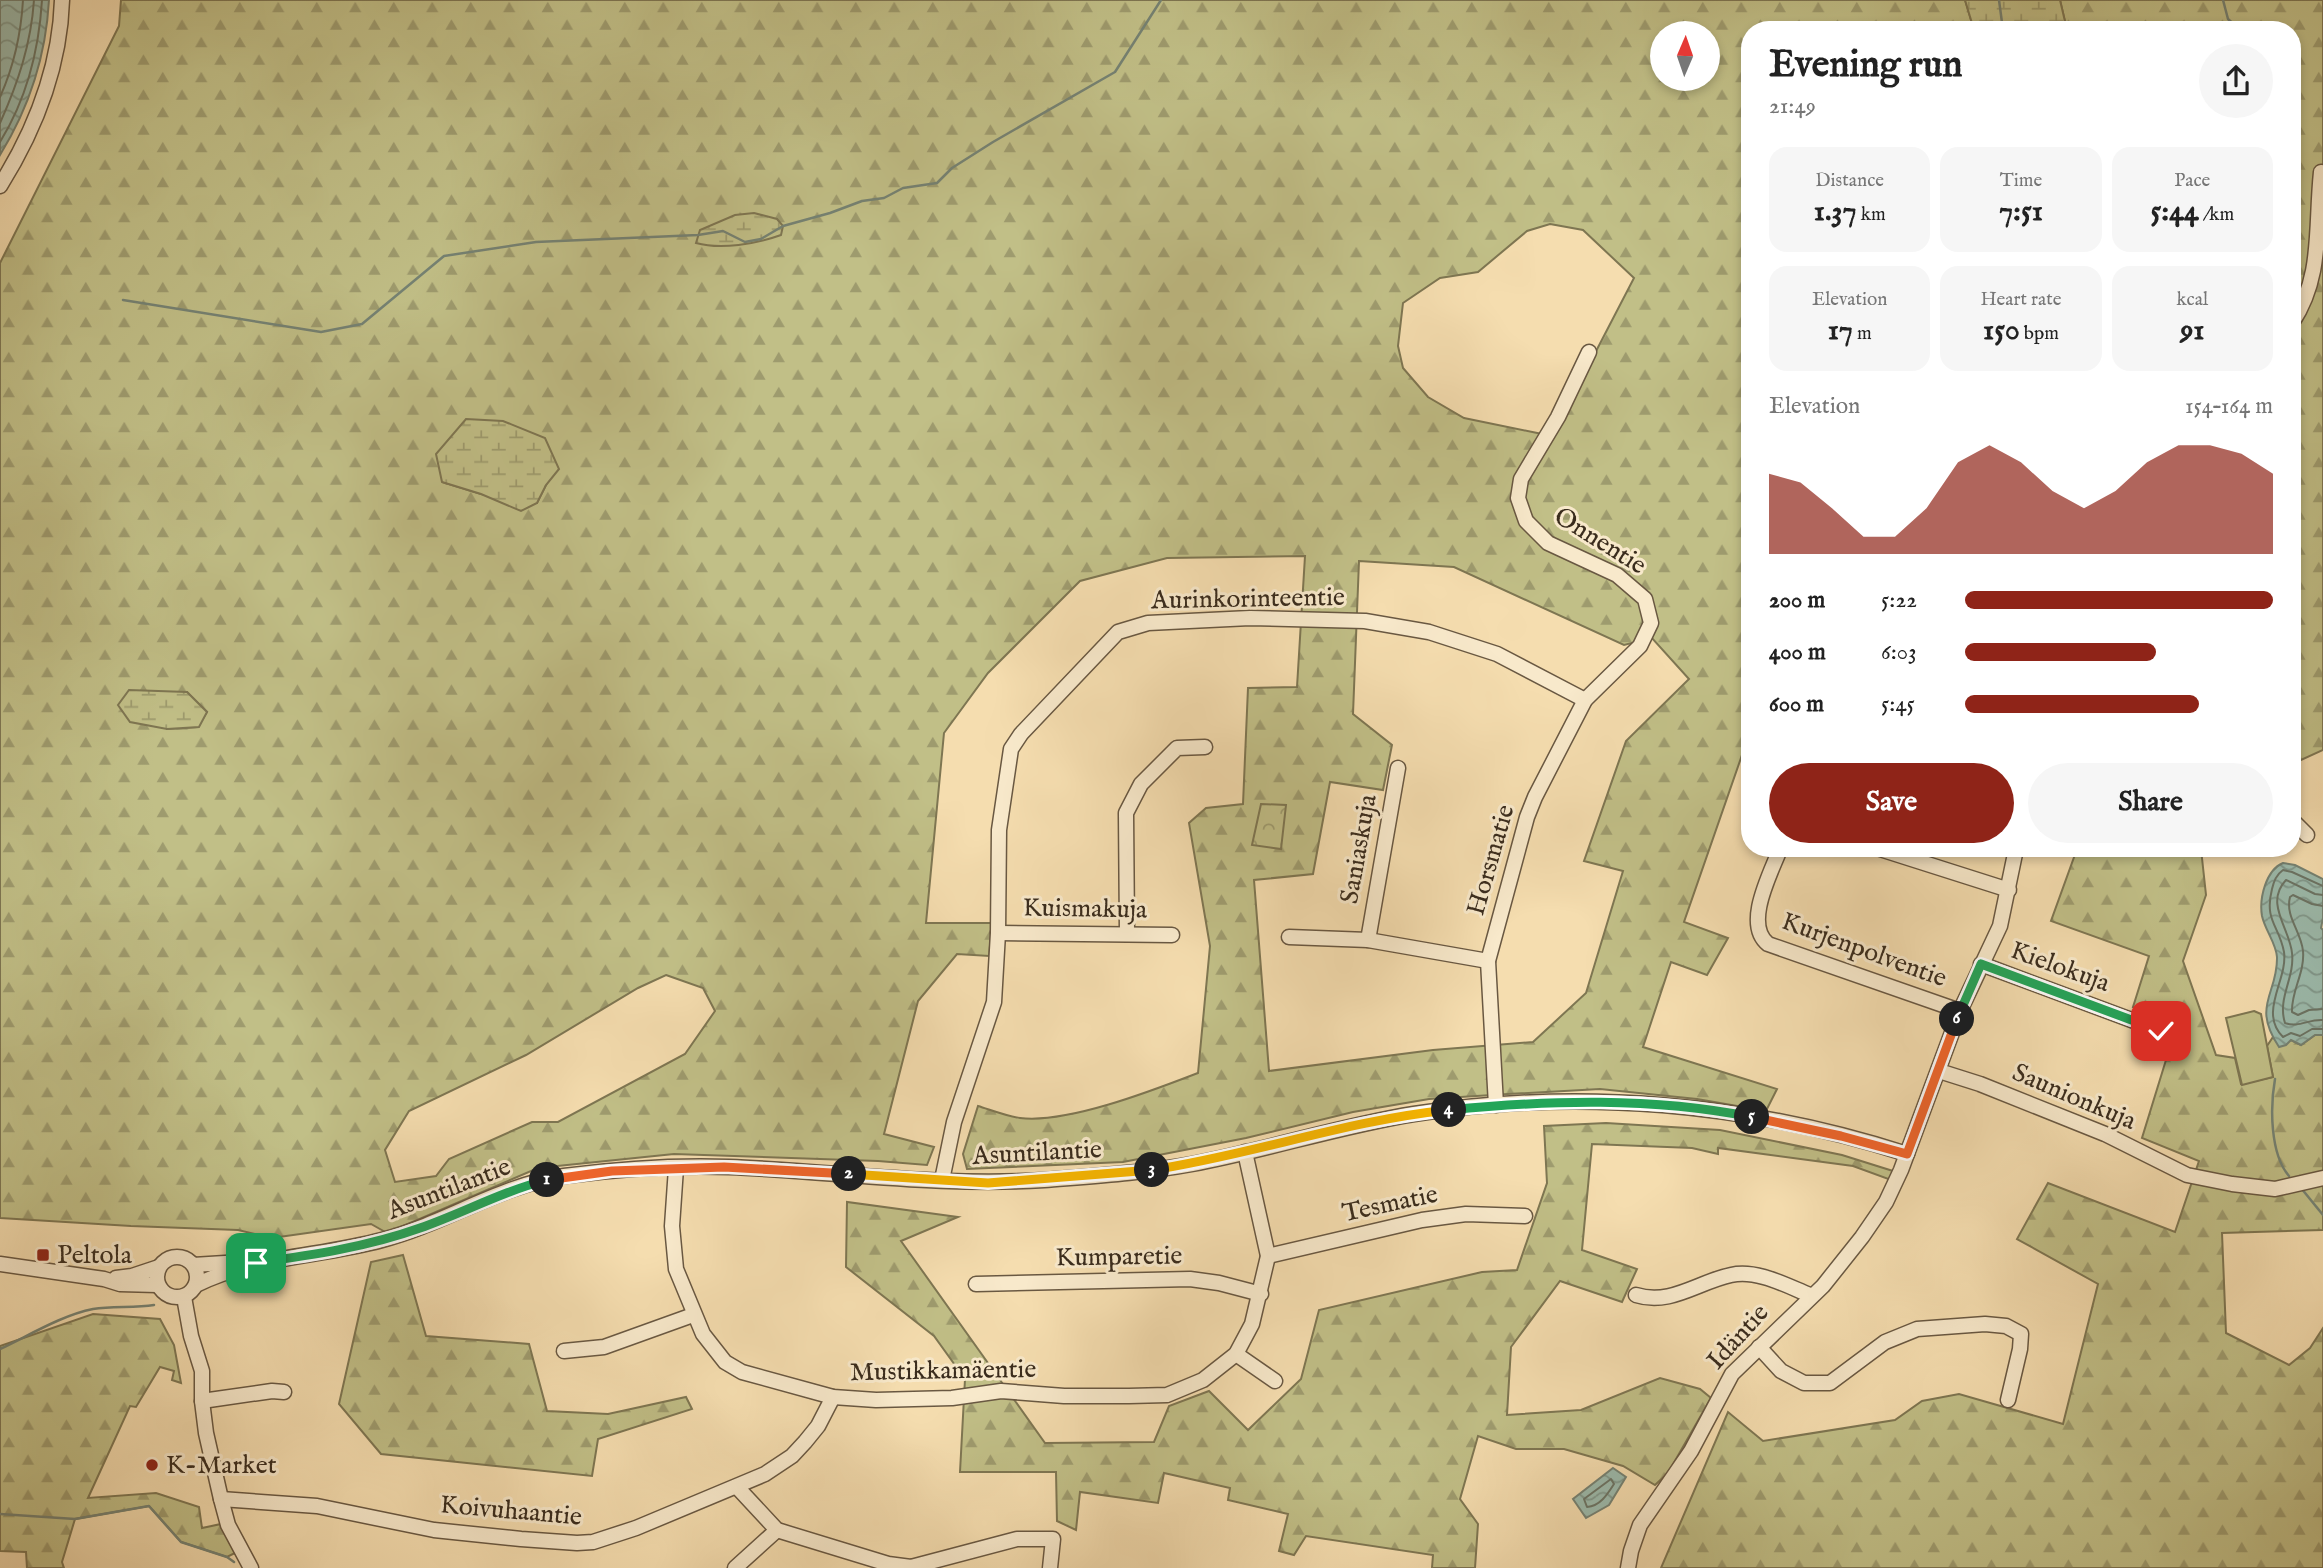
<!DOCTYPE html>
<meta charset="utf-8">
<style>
:root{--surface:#fff;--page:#f6f6f6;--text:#222;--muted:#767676;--accent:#8f2418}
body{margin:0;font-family:"IM FELL English",serif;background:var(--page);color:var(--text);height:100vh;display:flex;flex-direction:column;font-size:26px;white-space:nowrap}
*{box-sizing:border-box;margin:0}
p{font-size:23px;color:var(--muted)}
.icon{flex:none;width:38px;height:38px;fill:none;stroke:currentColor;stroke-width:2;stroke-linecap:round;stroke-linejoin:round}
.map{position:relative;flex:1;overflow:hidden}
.details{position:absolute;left:1741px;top:21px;width:560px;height:836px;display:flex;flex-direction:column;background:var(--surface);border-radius:28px;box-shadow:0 4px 10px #0003}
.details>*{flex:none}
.needle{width:46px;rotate:2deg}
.buttons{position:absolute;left:1650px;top:21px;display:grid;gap:14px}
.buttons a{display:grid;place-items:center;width:70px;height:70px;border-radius:50%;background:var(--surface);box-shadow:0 4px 10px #0003;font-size:35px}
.pin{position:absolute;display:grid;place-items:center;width:60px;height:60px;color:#fff;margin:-30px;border-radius:14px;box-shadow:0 4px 10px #0006}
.km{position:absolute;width:35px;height:35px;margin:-18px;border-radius:50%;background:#222;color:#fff;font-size:19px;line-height:35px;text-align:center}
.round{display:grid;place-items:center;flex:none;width:74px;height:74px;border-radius:37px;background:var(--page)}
.summary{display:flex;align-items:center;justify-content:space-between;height:119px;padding:0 28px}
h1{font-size:38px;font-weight:700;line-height:52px}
.figures{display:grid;grid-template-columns:repeat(3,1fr);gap:10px;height:119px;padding:7px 28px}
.figures div{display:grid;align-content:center;border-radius:18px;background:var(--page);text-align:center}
.figures b{font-size:30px;font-weight:700}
.figures small{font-size:19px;font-weight:400}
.figures p{font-size:19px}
.chart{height:196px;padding:14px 28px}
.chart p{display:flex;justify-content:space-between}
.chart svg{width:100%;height:126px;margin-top:7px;fill:var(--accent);opacity:.7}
.cta{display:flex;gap:14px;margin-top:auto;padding:14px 28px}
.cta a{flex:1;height:80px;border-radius:42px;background:var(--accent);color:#fff;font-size:28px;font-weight:700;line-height:80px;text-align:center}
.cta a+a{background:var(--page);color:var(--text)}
ul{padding:0 28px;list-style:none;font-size:23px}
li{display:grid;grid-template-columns:112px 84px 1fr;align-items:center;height:52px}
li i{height:18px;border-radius:9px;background:var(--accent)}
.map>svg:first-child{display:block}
.forest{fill:url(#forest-firs);stroke:#7e7652;stroke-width:2;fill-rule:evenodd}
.wetland{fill:url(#wetland-marsh);stroke:#7e7652;stroke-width:2}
.park{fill:url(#park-crowns);stroke:#7e7652;stroke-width:2}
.pitch{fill:#c1bf87;stroke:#7e7652;stroke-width:2}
.water{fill:url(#water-waves);stroke:#758273;stroke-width:2}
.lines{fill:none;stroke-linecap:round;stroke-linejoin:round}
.shore{stroke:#6b7465;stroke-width:2}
.stream{stroke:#758273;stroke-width:2.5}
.minor-casing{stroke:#695842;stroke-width:17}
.minor{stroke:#f8e9cb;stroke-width:14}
.split-1-casing{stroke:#fff;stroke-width:14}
.split-2-casing{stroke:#fff;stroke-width:14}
.split-3-casing{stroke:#fff;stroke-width:14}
.split-4-casing{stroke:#fff;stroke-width:14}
.split-5-casing{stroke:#fff;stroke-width:14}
.split-6-casing{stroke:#fff;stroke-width:14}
.split-7-casing{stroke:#fff;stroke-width:14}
.split-1{stroke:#22a559;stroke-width:9}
.split-2{stroke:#f0652b;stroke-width:9}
.split-3{stroke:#f5b400;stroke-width:9}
.split-4{stroke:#f5b400;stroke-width:9}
.split-5{stroke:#22a559;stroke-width:9}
.split-6{stroke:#f0652b;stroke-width:9}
.split-7{stroke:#22a559;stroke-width:9}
.poi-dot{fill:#8f2418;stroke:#f8e9cb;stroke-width:2.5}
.labels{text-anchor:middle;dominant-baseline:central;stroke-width:6;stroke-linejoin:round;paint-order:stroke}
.street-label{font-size:26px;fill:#3a2c1d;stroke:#f8e9cb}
.poi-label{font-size:26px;fill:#3a2c1d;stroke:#f8e9cb;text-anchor:start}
</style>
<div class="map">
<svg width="2323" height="1568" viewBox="0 0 2323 1568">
<defs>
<pattern id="forest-firs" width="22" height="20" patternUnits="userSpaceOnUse" patternTransform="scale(1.75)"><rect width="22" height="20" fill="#c1bf87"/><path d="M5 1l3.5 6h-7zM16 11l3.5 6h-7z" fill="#9e9b6e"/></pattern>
<pattern id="wetland-marsh" width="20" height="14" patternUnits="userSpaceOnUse" patternTransform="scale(1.75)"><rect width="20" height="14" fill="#c1bf87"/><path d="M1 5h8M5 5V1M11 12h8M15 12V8" fill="none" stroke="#9e9b6e"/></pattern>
<pattern id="park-crowns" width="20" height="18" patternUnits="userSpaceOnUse" patternTransform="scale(1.75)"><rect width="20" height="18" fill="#c1bf87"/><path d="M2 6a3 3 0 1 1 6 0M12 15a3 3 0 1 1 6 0" fill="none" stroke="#9e9b6e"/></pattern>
<pattern id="water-waves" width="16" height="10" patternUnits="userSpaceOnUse" patternTransform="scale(1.75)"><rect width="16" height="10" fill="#9cbbad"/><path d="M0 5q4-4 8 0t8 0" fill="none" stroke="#80988c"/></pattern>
</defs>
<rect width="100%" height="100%" fill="#f5ddaf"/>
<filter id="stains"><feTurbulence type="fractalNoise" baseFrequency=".00286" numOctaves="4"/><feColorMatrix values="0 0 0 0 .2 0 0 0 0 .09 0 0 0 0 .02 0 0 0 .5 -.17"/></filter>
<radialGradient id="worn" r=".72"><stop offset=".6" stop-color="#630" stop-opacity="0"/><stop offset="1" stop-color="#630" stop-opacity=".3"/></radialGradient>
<g class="forest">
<path d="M 121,0 L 1965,0 L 1974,30 L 1750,30 L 1750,732 L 1684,922 L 1728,938 L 1707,975 L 1671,962 L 1643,1047 L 1777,1089 L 1766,1111 L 1697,1099 L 1600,1089 L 1508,1094 L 1429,1099 L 1353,1112 L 1246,1138 L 1123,1162 L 967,1169 L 963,1154 L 978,1106 C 991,1110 1006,1116 1020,1118 C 1067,1124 1154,1090 1198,1073 L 1210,946 L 1189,823 L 1206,808 L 1243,804 L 1248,688 L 1297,687 L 1305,556 L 1167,558 L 1080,581 L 988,673 L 944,733 L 926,923 L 992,923 L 989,956 L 957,954 L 918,1001 L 884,1134 L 934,1147 L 927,1165 L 878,1161 L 674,1154 L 538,1168 L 387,1233 L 371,1224 L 272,1238 L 238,1230 L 131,1226 L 0,1218 L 0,263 L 119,26 ZM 1662,33 L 1708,33 L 1708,79 L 1662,79 ZM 1550,224 L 1583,230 L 1634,278 L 1552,436 L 1464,418 L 1428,397 L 1403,368 L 1398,346 L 1403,303 L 1440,278 L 1478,272 L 1527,231 ZM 442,482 L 546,485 L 537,503 L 481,494 ZM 1359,561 L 1454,567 L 1624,645 L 1652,638 L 1689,679 L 1626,741 L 1584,861 L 1623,871 L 1586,993 L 1533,1042 L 1433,1050 L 1269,1071 L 1254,880 L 1313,874 L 1330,782 L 1383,790 L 1392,745 L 1353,714 ZM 164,692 L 187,692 L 207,712 L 198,727 L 167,729 ZM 666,975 L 703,988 L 715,1011 L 685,1054 L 558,1122 L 532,1122 L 449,1159 L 436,1176 L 395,1182 L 385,1150 L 409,1111 L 526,1055 L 638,988 Z"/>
<polygon points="2060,0 2323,0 2323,750 2301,760 2292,760 2292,30 2067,30"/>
<polygon points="2077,849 2201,849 2206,895 2183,961 2216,1055 2235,1058 2241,1084 2273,1077 2267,1046 2273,1037 2280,1046 2291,1040 2301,1045 2315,1035 2323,1035 2323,1230 2222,1233 2226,1333 2289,1365 2310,1348 2323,1328 2323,1568 1661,1568 1728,1412 1763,1441 1895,1420 1922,1401 1959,1394 2063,1424 2098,1284 2017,1239 2048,1183 2175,1232 2199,1161 2142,1138 2178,1021 2133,1007 2149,956 2051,921"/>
<polygon points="1606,1123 1720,1130 1842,1155 1893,1171 1891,1180 1853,1166 1718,1148 1718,1154 1692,1148 1592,1144 1582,1250 1637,1269 1622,1302 1560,1281 1511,1347 1507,1415 1581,1410 1660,1378 1700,1389 1711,1398 1668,1473 1655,1485 1623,1466 1564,1449 1516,1449 1478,1436 1460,1499 1478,1524 1475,1568 1432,1568 1433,1555 1306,1536 1294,1555 1279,1551 1288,1514 1228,1500 1230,1488 1164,1473 1158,1503 1080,1492 1076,1530 1057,1521 1056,1472 960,1472 965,1379 934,1336 846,1267 847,1202 958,1217 901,1241 1045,1443 1154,1442 1169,1406 1209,1391 1248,1430 1301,1379 1319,1310 1482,1272 1517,1270 1547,1183 1544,1126"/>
<polygon points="403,1255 426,1336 529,1344 547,1411 608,1414 686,1397 692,1409 598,1439 592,1476 381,1454 339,1404 371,1262"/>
<polygon points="93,1314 160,1319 174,1345 181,1383 172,1380 174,1371 160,1367 136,1407 130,1406 88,1498 156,1493 199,1507 202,1528 221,1524 235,1553 227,1557 181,1542 149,1506 75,1519 62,1562 64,1568 27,1568 26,1552 0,1551 0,1346"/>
</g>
<g class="wetland">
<polygon points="1965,0 2060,0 2067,30 1974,30"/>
<path d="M 754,213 L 777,219 L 783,226 L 781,235 C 756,244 721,250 696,243 L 700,230 L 735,215 Z"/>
<polygon points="466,419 503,421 545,438 559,469 546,485 537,503 521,511 481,494 442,482 436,454"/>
<polygon points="129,690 187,692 207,712 199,727 167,729 130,722 118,705"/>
</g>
<polygon class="park" points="1261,804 1286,805 1281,849 1252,845"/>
<polygon class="pitch" points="2254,1011 2261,1014 2273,1077 2242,1085 2226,1018"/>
<g class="water">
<path d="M 0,0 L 49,0 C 46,55 29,108 0,155 Z"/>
<path d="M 2283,863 L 2295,865 L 2323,879 L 2323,918 L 2321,928 L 2323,930 L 2323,1035 L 2315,1035 L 2301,1045 L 2291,1040 L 2286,1045 L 2279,1047 C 2251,1005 2278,994 2277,957 C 2276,943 2265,930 2262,916 C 2259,898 2266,870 2283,863 Z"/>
<polygon points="1613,1468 1626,1477 1609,1505 1586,1518 1573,1499"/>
</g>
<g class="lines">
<g class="shore">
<path d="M 0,97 C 14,66 21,34 23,0"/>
<path d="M 0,123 C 18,83 31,44 34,0"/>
<path d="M 0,142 C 26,100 39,49 42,0"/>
<path d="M 2323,886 L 2292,872 L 2283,870 C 2276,875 2274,881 2272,889 C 2264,921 2279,925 2284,952 C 2288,980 2258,1012 2283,1037 L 2291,1033 L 2300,1036 L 2312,1029 L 2323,1029"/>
<path d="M 2323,895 L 2315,894 L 2286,880 C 2264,903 2290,929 2292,953 C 2295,978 2277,998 2285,1023 C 2299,1028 2308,1019 2323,1020"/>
<path d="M 2323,906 L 2312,904 L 2293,895 L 2290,897 C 2285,917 2301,931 2303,951 C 2305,973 2291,991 2292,1012 L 2298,1015 L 2309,1010 L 2323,1009"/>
<path d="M 1611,1479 L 1614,1484 C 1607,1495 1600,1506 1587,1507 L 1584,1499 Z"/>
</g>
<g class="stream">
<polyline points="1999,0 2003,30"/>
<polyline points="2223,0 2228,19 2240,30"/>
<polyline points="123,300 321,332 362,324 444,256 536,242 698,235 723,231 745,242 761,239 783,226 830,213 862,201 884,198 903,188 937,183 952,168 993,142 1115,72 1161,0"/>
<path d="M 2275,1079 C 2270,1107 2270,1154 2289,1176"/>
<polyline points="2301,1188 2323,1215"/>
<path d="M 0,1349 C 28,1336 62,1315 93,1309 C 113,1306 134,1308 154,1305"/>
<polyline points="0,1514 75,1519 149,1506 181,1542 227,1557 234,1562"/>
</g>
<defs>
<g id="minor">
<path d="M 0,186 C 35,130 60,66 62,0"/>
<path d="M 2292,323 C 2323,276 2315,230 2321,172"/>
<polyline points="2292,820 2307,835"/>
<path d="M 1780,849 C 1771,873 1743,924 1768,944 L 1960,1011"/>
<polyline points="1880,849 2009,890"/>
<polyline points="998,933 1172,935"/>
<polyline points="1127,933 1126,813 1141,784 1177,748 1205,747"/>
<polyline points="1289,937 1368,940 1488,961"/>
<polyline points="1368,940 1398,768"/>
<polyline points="1981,964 2161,1031"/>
<polyline points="1939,1071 1980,1084 2105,1134 2187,1175 2232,1184 2275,1189 2323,1178"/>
<polyline points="1496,1105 1488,961 1527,817 1535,797 1585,700 1640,646 1651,623 1645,599 1617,575 1548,543 1526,521 1518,498 1521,479 1558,417 1589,352"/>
<polyline points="676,1168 672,1226 676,1269 703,1334 725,1362 742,1372 833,1397 876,1400 952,1398 1001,1391 1064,1396 1129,1396 1167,1395 1203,1380 1236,1354 1252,1324 1268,1256 1245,1152"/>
<polyline points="942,1180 954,1122 994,1002 998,933 999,830 1011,749 1021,734 1118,632 1148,623 1250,618 1365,621 1429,632 1497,654 1585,700"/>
<polyline points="1268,1256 1422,1220 1466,1214 1525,1216"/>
<circle cx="177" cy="1277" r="20"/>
<polyline points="0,1264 104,1279 120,1284 157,1285"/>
<polyline points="193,1265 241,1262"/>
<polyline points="116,1278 132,1276 159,1267"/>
<polyline points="976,1284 1190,1279 1219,1283 1261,1294"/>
<path d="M 196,1285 C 254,1256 320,1257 382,1240 C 444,1224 500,1185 564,1176 C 618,1169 675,1165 729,1167 C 834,1171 940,1187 1044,1180 C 1093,1176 1143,1173 1192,1164 C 1267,1150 1339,1126 1414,1114 C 1578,1088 1749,1103 1907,1154"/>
<path d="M 1636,1295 C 1670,1306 1698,1282 1731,1275 C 1757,1269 1787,1286 1810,1295"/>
<polyline points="184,1297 191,1336 202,1371 202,1401 206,1433 221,1499 228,1525 251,1568"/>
<polyline points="1759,1347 1781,1371 1804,1383 1830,1383 1885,1342 1917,1329 1985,1324 2006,1326 2021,1334 2020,1349 2008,1400"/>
<polyline points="564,1351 604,1347 693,1315"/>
<polyline points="1236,1354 1275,1381"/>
<polyline points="202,1401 272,1391 284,1392"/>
<polyline points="737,1487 777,1530 888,1564 911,1567 1017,1539 1053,1539 1050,1568"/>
<polyline points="221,1499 317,1506 434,1530 521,1539 577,1543 593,1542 636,1528 765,1474 792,1456 805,1442 818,1426 833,1397"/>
<polyline points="735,1568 777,1530"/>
<polyline points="1628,1568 1631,1551 1640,1525 1691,1451 1732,1374 1823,1286 1862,1237 1886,1202 1901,1170 1960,1011 2000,926 2016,849"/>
</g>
</defs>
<use href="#minor" class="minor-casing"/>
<use href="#minor" class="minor"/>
</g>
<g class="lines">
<defs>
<path id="split-1" d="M 256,1263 C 312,1255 367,1247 420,1228 C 463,1213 503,1191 547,1180"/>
<polyline id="split-2" points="547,1180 612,1171 724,1167 849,1174"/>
<polyline id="split-3" points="849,1174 988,1183 1152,1170"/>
<path id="split-4" d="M 1152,1170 C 1252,1155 1348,1120 1449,1110"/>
<path id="split-5" d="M 1449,1110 C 1550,1100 1651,1097 1752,1117"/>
<polyline id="split-6" points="1752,1117 1841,1136 1907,1154 1957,1019"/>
<polyline id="split-7" points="1957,1019 1981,964 2161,1031"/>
</defs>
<use href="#split-1" class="split-1-casing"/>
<use href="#split-2" class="split-2-casing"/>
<use href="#split-3" class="split-3-casing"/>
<use href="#split-4" class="split-4-casing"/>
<use href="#split-5" class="split-5-casing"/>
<use href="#split-6" class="split-6-casing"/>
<use href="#split-7" class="split-7-casing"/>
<use href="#split-1" class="split-1"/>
<use href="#split-2" class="split-2"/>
<use href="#split-3" class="split-3"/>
<use href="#split-4" class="split-4"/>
<use href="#split-5" class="split-5"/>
<use href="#split-6" class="split-6"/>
<use href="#split-7" class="split-7"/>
</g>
<g class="poi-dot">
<rect x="36" y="1248" width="14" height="14" rx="3.5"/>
<circle cx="152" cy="1465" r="7"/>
</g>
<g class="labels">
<g class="street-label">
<text transform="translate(1600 541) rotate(32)">Onnentie</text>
<text transform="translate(1248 599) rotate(-1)">Aurinkorinteentie</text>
<text transform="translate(1359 849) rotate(-80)">Saniaskuja</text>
<text transform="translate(1491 860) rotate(-74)">Horsmatie</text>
<text transform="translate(1085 909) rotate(1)">Kuismakuja</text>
<text transform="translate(1864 950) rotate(20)">Kurjenpolventie</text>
<text transform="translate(2060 967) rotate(20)">Kielokuja</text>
<text transform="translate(2074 1097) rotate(23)">Saunionkuja</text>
<text transform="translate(1037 1153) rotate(-3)">Asuntilantie</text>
<text transform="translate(449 1189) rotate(-21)">Asuntilantie</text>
<text transform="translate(1390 1204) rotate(-12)">Tesmatie</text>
<text transform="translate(1119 1257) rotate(-1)">Kumparetie</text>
<text transform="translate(1738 1337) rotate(-48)">Idäntie</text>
<text transform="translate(943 1371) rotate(-1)">Mustikkamäentie</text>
<text transform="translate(511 1511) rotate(5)">Koivuhaantie</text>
</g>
<g class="poi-label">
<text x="57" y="1255">Peltola</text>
<text x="166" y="1465">K-Market</text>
</g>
</g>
<rect width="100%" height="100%" filter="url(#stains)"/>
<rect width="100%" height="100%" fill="url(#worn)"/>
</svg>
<div class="buttons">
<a><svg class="needle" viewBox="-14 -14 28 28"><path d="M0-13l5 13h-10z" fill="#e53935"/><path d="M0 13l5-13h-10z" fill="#767676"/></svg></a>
</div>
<div class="pin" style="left:256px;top:1263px;background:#1e9e55"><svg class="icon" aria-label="arrive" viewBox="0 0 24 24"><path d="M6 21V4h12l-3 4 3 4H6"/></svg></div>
<div class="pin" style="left:2161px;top:1031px;background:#d93025"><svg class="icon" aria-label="check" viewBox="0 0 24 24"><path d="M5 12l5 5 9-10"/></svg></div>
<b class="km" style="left:547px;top:1180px">1</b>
<b class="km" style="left:849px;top:1174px">2</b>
<b class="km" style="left:1152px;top:1170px">3</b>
<b class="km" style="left:1449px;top:1110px">4</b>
<b class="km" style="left:1752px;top:1117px">5</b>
<b class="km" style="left:1957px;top:1019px">6</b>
<section class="details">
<div class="summary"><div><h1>Evening run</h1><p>21:49</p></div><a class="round"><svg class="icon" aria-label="share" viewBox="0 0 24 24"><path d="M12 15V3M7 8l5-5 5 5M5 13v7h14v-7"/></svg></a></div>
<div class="figures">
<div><p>Distance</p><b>1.37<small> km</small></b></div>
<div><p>Time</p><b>7:51</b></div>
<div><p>Pace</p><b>5:44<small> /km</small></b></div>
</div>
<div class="figures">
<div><p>Elevation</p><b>17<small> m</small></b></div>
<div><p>Heart rate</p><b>150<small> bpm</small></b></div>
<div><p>kcal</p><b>91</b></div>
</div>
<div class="chart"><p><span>Elevation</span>154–164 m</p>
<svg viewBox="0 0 160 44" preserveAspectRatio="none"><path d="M0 44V16L10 19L20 28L30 38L40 38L50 28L60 12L70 6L80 12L90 22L100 28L110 22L120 12L130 6L140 6L150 9L160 16V44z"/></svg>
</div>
<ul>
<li><b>200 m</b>5:22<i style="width:100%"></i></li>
<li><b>400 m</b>6:03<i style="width:62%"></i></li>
<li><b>600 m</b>5:45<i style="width:76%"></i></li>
</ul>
<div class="cta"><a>Save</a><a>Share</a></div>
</section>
</div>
